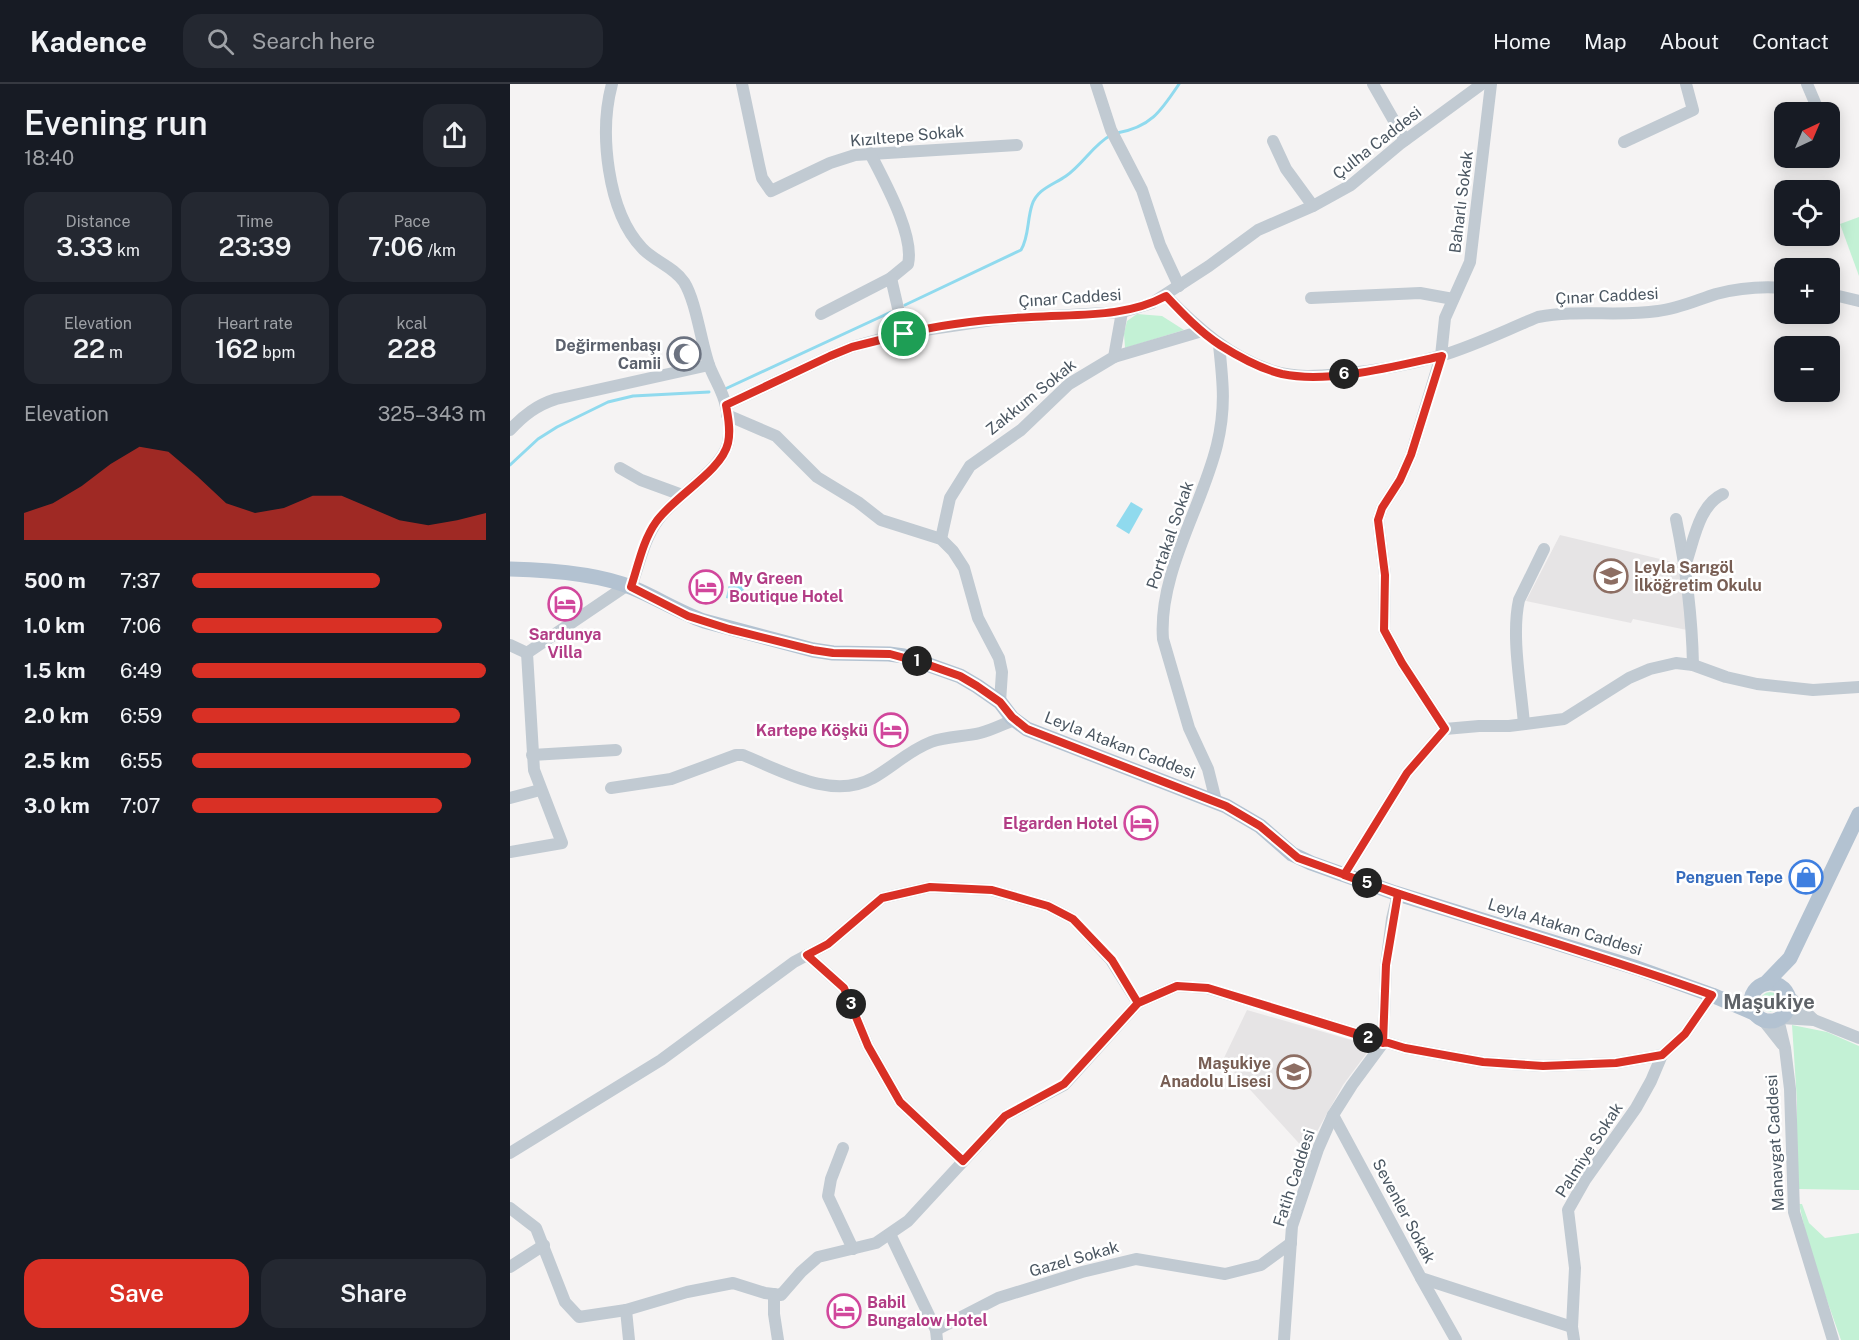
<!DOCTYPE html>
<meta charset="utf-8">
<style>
:root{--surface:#171b24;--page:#242831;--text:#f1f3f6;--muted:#9ea1a6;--line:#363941;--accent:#d93025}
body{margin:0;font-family:"Public Sans",sans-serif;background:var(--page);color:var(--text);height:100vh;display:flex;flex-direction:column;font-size:22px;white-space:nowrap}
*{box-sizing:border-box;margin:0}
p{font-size:20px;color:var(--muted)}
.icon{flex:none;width:33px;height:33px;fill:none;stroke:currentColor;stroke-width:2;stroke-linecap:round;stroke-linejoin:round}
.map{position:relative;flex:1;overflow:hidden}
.sheet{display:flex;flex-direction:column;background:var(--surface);width:510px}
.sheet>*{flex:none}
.needle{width:39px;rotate:44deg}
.controls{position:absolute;left:1264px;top:18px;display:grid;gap:12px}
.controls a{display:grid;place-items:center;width:66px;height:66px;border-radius:12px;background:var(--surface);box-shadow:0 3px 15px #0003;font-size:30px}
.pin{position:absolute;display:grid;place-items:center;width:51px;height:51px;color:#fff;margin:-26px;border:3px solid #fff;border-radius:50%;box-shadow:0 2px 6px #0007}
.km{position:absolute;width:30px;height:30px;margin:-15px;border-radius:50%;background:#222;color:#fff;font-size:16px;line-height:30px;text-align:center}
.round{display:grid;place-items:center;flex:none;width:63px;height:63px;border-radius:18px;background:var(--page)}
.headline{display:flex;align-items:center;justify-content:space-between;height:102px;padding:0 24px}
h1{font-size:33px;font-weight:600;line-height:45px}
.figures{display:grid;grid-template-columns:repeat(3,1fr);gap:9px;height:102px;padding:6px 24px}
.figures div{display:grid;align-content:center;border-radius:15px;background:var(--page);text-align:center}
.figures b{font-size:26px;font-weight:600}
.figures small{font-size:16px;font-weight:400}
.figures p{font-size:16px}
.chart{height:168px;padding:12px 24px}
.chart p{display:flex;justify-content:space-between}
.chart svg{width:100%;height:108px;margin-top:6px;fill:var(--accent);opacity:.7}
.primary-button{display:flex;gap:12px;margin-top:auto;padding:12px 24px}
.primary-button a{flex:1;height:69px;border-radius:18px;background:var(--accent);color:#fff;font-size:24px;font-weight:600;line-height:69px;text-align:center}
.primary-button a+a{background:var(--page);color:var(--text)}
ul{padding:0 24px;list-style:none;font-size:20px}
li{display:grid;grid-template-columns:96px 72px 1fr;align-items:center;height:45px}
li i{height:15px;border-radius:8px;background:var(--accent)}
header{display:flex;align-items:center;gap:36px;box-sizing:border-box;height:84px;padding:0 30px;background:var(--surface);border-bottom:2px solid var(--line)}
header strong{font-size:28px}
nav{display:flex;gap:33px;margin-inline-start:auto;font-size:21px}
.search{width:420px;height:54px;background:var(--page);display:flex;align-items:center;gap:15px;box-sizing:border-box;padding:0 21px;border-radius:18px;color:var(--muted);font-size:22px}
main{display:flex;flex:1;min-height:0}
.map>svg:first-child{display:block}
.education{fill:#e6e4e5}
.green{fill:#c3f1d5}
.water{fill:#90daee}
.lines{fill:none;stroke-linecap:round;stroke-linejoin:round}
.stream{stroke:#90daee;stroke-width:3}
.minor{stroke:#c1cad2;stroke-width:12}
.major{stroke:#b3c2d1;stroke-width:15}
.route-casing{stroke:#fff;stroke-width:12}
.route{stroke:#d93025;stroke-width:8}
.labels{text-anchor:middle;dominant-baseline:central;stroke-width:5;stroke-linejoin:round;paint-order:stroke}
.street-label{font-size:16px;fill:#4a5661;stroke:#fff}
.worship-label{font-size:16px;font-weight:bold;fill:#5b616d;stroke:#fff;text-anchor:end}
.education-label{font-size:16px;font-weight:bold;fill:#785e54;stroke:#fff;text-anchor:start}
.hotel-label{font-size:16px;font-weight:bold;fill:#b23c85;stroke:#fff;text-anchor:start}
.shop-label{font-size:16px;font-weight:bold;fill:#366cbe;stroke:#fff;text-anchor:end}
.quarter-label{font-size:20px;font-weight:bold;fill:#5f6368;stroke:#fff}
</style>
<header>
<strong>Kadence</strong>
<div class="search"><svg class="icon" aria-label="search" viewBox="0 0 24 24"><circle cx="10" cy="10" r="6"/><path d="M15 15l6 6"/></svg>Search here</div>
<nav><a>Home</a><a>Map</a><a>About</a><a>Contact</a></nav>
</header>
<main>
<section class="sheet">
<div class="headline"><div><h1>Evening run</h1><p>18:40</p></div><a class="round"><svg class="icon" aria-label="share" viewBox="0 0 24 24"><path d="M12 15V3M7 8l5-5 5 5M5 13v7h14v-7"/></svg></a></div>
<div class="figures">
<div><p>Distance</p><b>3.33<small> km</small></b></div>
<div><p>Time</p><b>23:39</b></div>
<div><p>Pace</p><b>7:06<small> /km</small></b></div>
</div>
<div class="figures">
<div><p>Elevation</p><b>22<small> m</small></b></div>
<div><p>Heart rate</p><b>162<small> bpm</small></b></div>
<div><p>kcal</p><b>228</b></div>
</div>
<div class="chart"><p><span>Elevation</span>325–343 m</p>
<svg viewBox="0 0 160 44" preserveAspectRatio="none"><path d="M0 44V33L10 29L20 22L30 13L40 6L50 8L60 18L70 29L80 33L90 31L100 26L110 26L120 31L130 36L140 38L150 36L160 33V44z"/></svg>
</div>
<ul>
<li><b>500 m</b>7:37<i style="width:64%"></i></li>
<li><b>1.0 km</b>7:06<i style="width:85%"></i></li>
<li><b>1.5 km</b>6:49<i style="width:100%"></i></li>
<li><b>2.0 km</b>6:59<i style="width:91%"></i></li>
<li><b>2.5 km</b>6:55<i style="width:95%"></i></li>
<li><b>3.0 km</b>7:07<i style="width:85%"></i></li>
</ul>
<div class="primary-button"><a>Save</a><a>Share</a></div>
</section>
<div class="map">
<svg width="1349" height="1256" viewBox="0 0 1349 1256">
<rect width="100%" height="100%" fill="#f5f3f3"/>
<g class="education">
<polygon points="1050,451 1171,480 1177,546 1123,535 1121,539 1016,517"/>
<polygon points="737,926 862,962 833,1001 796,1067 713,976"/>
</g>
<g class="green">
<polygon points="1349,133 1349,192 1330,140"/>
<polygon points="627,230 652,232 674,246 615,264 614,249 617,237"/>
<circle cx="1260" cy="918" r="10"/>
<polygon points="1282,941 1317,948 1349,962 1349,1106 1289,1105 1287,1077 1287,1017"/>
<polygon points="1289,1120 1292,1120 1299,1139 1315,1154 1349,1149 1349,1256 1331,1256 1301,1171"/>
</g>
<g class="water">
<polygon points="621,418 633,425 619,450 606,442"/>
<polygon points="221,492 236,495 231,517 216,514"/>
</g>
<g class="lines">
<g class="stream">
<path d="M 607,49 C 641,43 651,27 669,0"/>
<path d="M 395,221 L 511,166 C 519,153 517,136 522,121 C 527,105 543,101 556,92 C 573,80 583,61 601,51"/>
<polyline points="215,305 381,228"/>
<polyline points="0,381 28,355 47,343 98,318 123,312 199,308"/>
</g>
<g class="minor">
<path d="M 102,0 C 89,48 97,127 132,164 C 144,177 164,183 174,198 C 186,217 191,258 199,281 C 204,295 214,309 216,323 C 219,334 220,348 218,359 C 211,387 165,412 148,436 C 134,455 129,481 121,503"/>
<polyline points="232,0 249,81 252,94 261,107 320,79 345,71 507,61"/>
<polyline points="586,0 601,46 632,106 650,161 669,202"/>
<polyline points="863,0 895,56"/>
<polyline points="1297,0 1309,28"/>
<polyline points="763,57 776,85 803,122"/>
<polyline points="1114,58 1183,26 1176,0"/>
<path d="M 360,69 C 373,95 405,151 398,180 L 381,194"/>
<polyline points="1320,210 1349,217"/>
<path d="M 656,212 C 687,244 720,273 763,287 C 785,294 809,292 831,290 C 864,287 898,281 930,272 C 964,262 996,246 1028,233 C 1068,225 1108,233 1148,227 C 1168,225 1187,216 1206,210 C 1229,204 1251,202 1275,204"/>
<polyline points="801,214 910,209 943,215"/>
<polyline points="311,230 381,194 394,250"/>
<polyline points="604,273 692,247"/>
<polyline points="216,321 320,272 342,263 371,255 401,248 489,235 612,228 642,219 699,182 748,146 803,122 841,101 890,60 972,0"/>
<polyline points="217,331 266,352 307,393 348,418 371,436 431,455 443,467 454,484 468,534 489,574 492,588 490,618"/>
<path d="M 0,346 C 14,331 27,321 46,315 L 199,281"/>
<polyline points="110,384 131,396 172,411"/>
<path d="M 1166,435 C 1176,484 1182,531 1183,581"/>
<polyline points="431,455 440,414 460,382 511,346 559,300 604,273 612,228"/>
<path d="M 1176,479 C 1184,456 1189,421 1213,410"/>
<polyline points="0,561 17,569"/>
<path d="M 1014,640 C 1011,602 1001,552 1009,516 L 1034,465"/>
<polyline points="935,645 892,579 874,546 875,491 868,436 872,424 890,396 901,371 931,272 935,234 960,178 981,0"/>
<polyline points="935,645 969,642 999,642 1054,635 1119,594 1140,585 1166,579 1183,581 1216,593 1247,600 1303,606 1349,603"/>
<polyline points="22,671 106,666"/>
<path d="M 101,704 L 161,695 L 226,671 L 233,671 C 270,686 322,717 363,694 C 384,682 398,667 421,658 C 437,652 454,653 470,649 C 482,646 493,640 504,636"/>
<polyline points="0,714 30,706"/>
<path d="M 706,717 L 698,685 L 679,644 L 653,555 C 648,490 692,423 707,361 C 716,324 713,298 709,261"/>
<polyline points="0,768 52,759 24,686 17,569 116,502"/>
<polyline points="834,791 897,689 935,645"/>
<polyline points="297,871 334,904 358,962 390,1018 453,1077"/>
<polyline points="1277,910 1304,936"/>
<polyline points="1271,934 1304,936 1349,954"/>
<polyline points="1268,935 1275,964 1280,1005 1284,1128 1323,1256"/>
<polyline points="1253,936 1272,960"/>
<polyline points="823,1031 911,1194 1062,1243"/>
<polyline points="333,1064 321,1095 318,1112 343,1165"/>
<polyline points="0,1069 151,976 284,878 318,860 372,814 420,803 481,806 538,822 563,835 601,876 628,919"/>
<polyline points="0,1124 26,1144 55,1218 69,1233 116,1226 177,1208 223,1199 255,1209 271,1211 291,1188 308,1173 366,1159 398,1137 495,1032 554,1001 628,919 667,902 697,904 895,964 973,978 1033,982 1106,979 1152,971 1175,950 1202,911"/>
<polyline points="380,1150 426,1246 427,1256"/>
<polyline points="0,1183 34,1161"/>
<polyline points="911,1194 946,1256"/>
<polyline points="264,1210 264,1230 268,1256"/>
<polyline points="116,1226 119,1256"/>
<polyline points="426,1246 488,1214 572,1188 626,1175 715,1190 751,1181 781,1159"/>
<polyline points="774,1256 782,1142 808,1065 823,1031 842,1001 873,959 876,881 882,835 888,810"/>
<polyline points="1064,1256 1062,1243 1065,1184 1058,1126 1075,1096 1126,1024 1141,997 1152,971"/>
</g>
<g class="major">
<path d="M 0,485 C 38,486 88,489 123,504 C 147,514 169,528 194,537 L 303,566 L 323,569 L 379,570 L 394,572 L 450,592 L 467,602 L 490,618 L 502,634 L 517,645 L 716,722 L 750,742 L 782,770 L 801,779 L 885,809 L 1127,884 L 1202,911 L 1244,929"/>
<circle cx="1260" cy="918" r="19"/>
<polyline points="1255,900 1280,874 1349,730"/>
</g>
</g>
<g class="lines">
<defs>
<path id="route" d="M 394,250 L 342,263 L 320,272 L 216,321 C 218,333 221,346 218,359 C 212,387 163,413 146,438 C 133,456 128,482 121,503 L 178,532 L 219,545 L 303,566 L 323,569 L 380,570 L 413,579 L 450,592 L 467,602 L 490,618 L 502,633 L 517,645 L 716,722 L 750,742 L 788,774 L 885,809 L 888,810 L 876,881 L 873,959 L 698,904 L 667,902 L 628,919 L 602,876 L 563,835 L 538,822 L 482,806 L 420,803 L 372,814 L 318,860 L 297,871 L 334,904 L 358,962 L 390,1018 L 453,1077 L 495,1032 L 554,1000 L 628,919 L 667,902 L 698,904 L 895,964 L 973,978 L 1033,982 L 1106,979 L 1152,971 L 1175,950 L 1202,911 C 1080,867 955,834 834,791 L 897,689 L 935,645 L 892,579 L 874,546 L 875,491 L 868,436 L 872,424 L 890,396 L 901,371 L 932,272 C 886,282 819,300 772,290 C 751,285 729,273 710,261 C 690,248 672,229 656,212 C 615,234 567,230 521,233 C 480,235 435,239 394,250"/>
</defs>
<use href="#route" class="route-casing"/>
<use href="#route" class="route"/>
</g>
<defs>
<symbol id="mosque-ring" viewBox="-11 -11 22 22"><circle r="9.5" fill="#fff" stroke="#6b7280" stroke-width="1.5"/><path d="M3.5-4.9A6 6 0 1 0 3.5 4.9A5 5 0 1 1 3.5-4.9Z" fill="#6b7280"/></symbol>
<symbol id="school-ring" viewBox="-11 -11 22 22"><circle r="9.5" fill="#fff" stroke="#8d6e63" stroke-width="1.5"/><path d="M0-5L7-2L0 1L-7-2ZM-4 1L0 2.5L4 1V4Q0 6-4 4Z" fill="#8d6e63"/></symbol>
<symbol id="hotel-ring" viewBox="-11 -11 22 22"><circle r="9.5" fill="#fff" stroke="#d1479c" stroke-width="1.5"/><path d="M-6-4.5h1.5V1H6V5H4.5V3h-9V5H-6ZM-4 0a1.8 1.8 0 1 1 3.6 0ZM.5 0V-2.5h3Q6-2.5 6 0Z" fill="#d1479c"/></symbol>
<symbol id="shop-ring" viewBox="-11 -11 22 22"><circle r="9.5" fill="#fff" stroke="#3f7fe0" stroke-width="1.5"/><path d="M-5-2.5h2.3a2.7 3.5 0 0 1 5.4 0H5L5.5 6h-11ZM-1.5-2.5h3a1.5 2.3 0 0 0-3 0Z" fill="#3f7fe0"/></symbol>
</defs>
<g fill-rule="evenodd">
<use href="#mosque-ring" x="155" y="251" width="38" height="38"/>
<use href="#school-ring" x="1082" y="473" width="38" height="38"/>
<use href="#hotel-ring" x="177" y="484" width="38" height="38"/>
<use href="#hotel-ring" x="36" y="501" width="38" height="38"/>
<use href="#hotel-ring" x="362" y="627" width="38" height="38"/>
<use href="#hotel-ring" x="612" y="720" width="38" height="38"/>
<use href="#shop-ring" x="1277" y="774" width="38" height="38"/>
<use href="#school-ring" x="765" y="969" width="38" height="38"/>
<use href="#hotel-ring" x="315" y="1208" width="38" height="38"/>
</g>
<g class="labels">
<g class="street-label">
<text transform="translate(397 52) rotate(-5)">Kızıltepe Sokak</text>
<text transform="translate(867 59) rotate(-38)">Çulha Caddesi</text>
<text transform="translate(951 118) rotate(-83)">Baharlı Sokak</text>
<text transform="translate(1097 212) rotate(-3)">Çınar Caddesi</text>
<text transform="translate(560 214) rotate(-4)">Çınar Caddesi</text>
<text transform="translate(521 313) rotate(-39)">Zakkum Sokak</text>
<text transform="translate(660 451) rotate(-71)">Portakal Sokak</text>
<text transform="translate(610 661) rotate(21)">Leyla Atakan Caddesi</text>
<text transform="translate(1055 843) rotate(17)">Leyla Atakan Caddesi</text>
<text transform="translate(1265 1059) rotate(-93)">Manavgat Caddesi</text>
<text transform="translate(1079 1066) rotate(-57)">Palmiye Sokak</text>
<text transform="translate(784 1094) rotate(-72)">Fatih Caddesi</text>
<text transform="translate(894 1127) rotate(62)">Sevenler Sokak</text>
<text transform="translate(564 1175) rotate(-16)">Gazel Sokak</text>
</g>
<g class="worship-label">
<text x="151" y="261">Değirmenbaşı<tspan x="151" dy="18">Camii</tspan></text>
</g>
<g class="education-label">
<text x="1124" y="483">Leyla Sarıgöl<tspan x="1124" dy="18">İlköğretim Okulu</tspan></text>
<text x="761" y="979" text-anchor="end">Maşukiye<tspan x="761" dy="18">Anadolu Lisesi</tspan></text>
</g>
<g class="hotel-label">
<text x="219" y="494">My Green<tspan x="219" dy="18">Boutique Hotel</tspan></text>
<text x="55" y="550" text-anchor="middle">Sardunya<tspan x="55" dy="18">Villa</tspan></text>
<text x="358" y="646" text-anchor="end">Kartepe Köşkü</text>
<text x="608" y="739" text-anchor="end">Elgarden Hotel</text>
<text x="357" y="1218">Babil<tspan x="357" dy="18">Bungalow Hotel</tspan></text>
</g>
<g class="shop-label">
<text x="1273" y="793">Penguen Tepe</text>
</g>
<g class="quarter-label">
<text x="1259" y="918">Maşukiye</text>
</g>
</g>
</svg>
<div class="controls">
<a><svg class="needle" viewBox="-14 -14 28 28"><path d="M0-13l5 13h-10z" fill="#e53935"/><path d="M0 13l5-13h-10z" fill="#9ea1a6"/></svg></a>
<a><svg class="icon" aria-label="locate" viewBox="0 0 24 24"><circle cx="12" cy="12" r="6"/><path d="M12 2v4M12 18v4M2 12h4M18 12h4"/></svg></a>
<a>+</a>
<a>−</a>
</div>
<div class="pin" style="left:394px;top:250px;background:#1e9e55"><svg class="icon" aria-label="arrive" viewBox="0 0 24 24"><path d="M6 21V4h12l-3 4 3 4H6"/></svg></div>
<b class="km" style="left:407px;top:577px">1</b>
<b class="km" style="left:858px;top:954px">2</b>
<b class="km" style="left:341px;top:920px">3</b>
<b class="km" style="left:857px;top:799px">5</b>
<b class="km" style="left:834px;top:290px">6</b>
</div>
</main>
